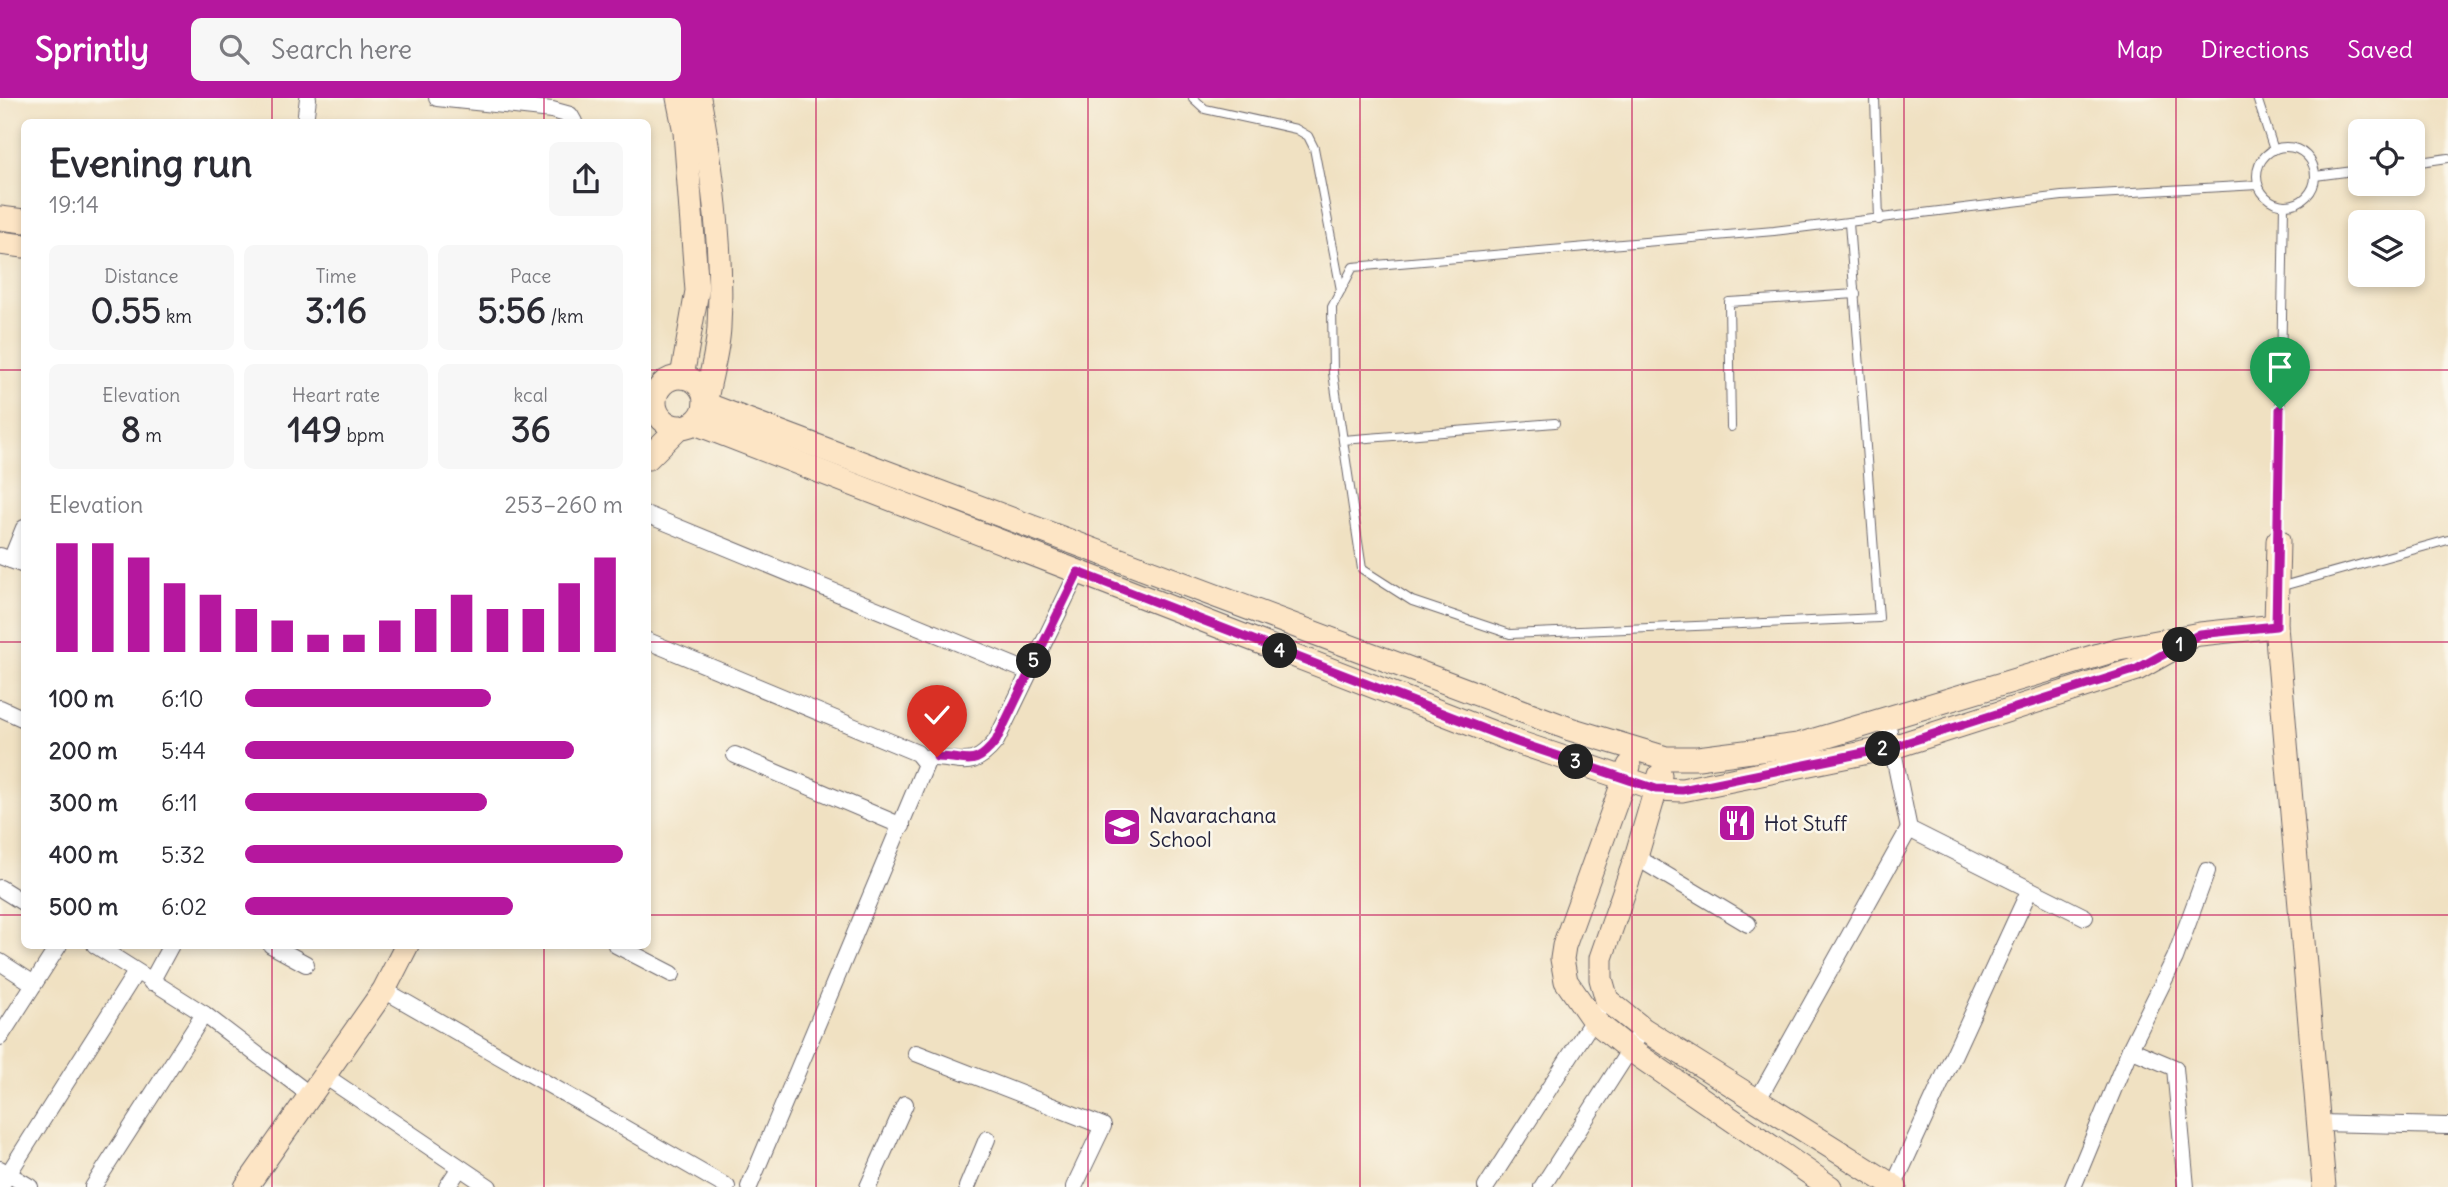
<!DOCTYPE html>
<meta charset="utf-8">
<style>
:root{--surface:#fff;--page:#f7f7f7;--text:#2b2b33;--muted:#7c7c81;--accent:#b5179e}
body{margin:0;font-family:Delius,sans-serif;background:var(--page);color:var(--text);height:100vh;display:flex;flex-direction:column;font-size:26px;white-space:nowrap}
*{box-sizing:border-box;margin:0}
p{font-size:23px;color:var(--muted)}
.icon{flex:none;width:38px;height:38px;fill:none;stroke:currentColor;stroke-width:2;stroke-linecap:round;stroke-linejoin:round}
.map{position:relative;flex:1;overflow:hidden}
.drawer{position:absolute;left:21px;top:21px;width:630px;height:830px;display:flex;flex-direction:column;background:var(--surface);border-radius:10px;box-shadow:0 4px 10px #0003}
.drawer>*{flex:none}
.controls{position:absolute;left:2348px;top:21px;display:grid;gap:14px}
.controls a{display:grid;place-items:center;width:77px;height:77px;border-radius:10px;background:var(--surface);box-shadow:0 4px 10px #0003;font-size:35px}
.pin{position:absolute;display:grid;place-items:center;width:60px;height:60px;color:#fff;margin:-72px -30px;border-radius:50% 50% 50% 0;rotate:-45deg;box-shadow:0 0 7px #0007}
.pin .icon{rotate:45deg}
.km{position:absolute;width:35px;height:35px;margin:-18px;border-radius:50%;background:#222;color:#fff;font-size:19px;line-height:35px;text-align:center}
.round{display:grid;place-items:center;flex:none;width:74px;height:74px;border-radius:10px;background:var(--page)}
.overview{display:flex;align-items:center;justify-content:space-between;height:119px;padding:0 28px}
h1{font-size:38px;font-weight:700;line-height:52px}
.stats{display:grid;grid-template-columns:repeat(3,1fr);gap:10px;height:119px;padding:7px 28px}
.stats div{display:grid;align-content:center;border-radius:10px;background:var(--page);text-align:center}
.stats b{font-size:35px;font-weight:700}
.stats small{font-size:19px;font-weight:400}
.stats p{font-size:19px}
.chart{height:196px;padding:14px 28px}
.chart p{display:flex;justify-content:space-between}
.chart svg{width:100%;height:126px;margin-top:7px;stroke:var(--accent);stroke-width:6}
ul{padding:0 28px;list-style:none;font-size:23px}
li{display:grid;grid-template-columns:112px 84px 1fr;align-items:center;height:52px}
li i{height:18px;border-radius:9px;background:var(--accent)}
header{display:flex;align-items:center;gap:42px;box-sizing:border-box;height:98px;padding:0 35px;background:var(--accent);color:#fff}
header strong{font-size:33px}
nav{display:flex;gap:38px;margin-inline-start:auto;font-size:24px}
.search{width:490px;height:63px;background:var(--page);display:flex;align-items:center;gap:18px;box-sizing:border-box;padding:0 24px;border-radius:10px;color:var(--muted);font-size:26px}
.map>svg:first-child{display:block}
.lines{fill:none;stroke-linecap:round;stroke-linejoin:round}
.lane-casing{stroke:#6a656a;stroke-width:10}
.street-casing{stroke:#6a656a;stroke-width:18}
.secondary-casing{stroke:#6a656a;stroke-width:25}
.lane{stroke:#fff;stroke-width:8}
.street{stroke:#fff;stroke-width:16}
.secondary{stroke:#fde5c5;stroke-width:23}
.route-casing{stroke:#fff;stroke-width:14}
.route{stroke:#b5179e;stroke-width:9}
.grid{fill:none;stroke:#c2185b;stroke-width:2;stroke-opacity:0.55}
.labels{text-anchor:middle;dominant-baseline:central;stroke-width:5;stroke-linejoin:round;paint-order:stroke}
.poi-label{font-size:21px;fill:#22223b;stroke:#fbf7ec;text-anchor:start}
</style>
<header>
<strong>Sprintly</strong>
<div class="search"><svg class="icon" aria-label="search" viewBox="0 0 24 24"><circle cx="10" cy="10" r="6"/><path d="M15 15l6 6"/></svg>Search here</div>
<nav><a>Map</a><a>Directions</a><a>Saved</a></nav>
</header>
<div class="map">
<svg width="2448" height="1089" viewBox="0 0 2448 1089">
<rect width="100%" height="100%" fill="#fbf7ec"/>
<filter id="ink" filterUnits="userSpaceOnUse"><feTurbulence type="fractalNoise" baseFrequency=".0143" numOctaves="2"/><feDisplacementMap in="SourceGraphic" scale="14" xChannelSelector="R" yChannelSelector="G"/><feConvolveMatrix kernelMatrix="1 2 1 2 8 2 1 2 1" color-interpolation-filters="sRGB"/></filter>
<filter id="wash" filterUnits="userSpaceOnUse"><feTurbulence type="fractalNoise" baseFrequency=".00686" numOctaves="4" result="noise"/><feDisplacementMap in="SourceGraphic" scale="28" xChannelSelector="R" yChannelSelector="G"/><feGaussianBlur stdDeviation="1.57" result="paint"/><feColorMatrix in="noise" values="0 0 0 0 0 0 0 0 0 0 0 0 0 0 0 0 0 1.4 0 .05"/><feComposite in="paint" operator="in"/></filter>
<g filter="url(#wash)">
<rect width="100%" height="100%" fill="#f0e1c2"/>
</g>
<g filter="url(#ink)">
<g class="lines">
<defs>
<g id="lane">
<polyline points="1193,0 1205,11 1296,31 1308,38 1314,50 1341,192"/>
<polyline points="1875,0 1879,122"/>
<polyline points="2257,0 2274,52"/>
<circle cx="2286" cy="78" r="29"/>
<polyline points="2413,65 2448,60"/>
<polyline points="2315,78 2361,72"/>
<polyline points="1849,125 1879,520 1510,536 1412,503 1362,471 1333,275 1332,209 1353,169 1774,133 2062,98 2258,87"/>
<polyline points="1731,329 1729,204 1856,196"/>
<polyline points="1343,342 1555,325"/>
<polyline points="2278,440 2284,107"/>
<polyline points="2279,489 2448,442"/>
</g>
<g id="street">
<polyline points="437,0 552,12 570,17 574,24"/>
<polyline points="305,24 308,0"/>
<polyline points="648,417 1029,574"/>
<polyline points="0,458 24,467"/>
<polyline points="11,462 24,430"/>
<polyline points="648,543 917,655 926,666 749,1089"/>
<polyline points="0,610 24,621"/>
<polyline points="1886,619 1909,731 2085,819"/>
<polyline points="735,657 902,728"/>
<path d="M 923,660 C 960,658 970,676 996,643 L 1078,474"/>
<polyline points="1636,759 1748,826"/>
<polyline points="0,790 24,805"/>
<polyline points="95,847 204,916 310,997"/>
<polyline points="271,847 306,866"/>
<polyline points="616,847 672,876"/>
<polyline points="0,864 34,886"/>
<polyline points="151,884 171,847"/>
<polyline points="384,892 727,1089"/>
<polyline points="0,939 59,847"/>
<polyline points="2130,951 2175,970 2186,1089"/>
<polyline points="916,955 1103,1028 1074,1089"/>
<polyline points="325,978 489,1089"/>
<polyline points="1757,1003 1909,731"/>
<polyline points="2319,1025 2448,1028"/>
<polyline points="0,1071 30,1089"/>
<polyline points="0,1089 136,874"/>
<polyline points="93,1089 204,916"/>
<polyline points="447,1089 459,1071"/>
<polyline points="868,1089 905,1006"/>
<polyline points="967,1089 987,1041"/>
<polyline points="1486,1089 1598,914"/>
<polyline points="1542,1089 1643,931"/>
<polyline points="1893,1089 2029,793"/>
<polyline points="2073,1089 2130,951 2175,860 2207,773"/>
</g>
<g id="secondary">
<polyline points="678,0 685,34 697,193 682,279"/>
<path d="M 699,0 C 713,74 723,153 719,229 C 718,253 710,278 706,302"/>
<polyline points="0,120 24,123"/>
<polyline points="0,145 24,148"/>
<circle cx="680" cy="304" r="25"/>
<polyline points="705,306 1570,631 1666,660 1698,660 1798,647 2119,551 2200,536 2276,528"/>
<polyline points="695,325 1517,644 1656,691 1682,692 1893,649 2137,571 2185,544"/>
<polyline points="648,360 678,330"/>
<polyline points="2278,443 2276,528 2324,1089"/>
<polyline points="1629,668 1564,848 1562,861 1566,883 1593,922 1629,951 1830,1089"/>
<polyline points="1660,677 1636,759 1601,860 1601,881 1607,902 1643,931 1895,1089"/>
<polyline points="246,1089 384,892 407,847"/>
</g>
</defs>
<use href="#lane" class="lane-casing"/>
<use href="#street" class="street-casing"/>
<use href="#secondary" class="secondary-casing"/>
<use href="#lane" class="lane"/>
<use href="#street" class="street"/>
<use href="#secondary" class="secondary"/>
</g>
</g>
<g class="lines" filter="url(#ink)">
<defs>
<path id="route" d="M 937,659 C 969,659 973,672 996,643 L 1078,474 L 1517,644 L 1656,691 L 1682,692 L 1893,649 L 2137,571 L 2200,536 L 2276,528 L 2280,311"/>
</defs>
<use href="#route" class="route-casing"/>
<use href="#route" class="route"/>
</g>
<path class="grid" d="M 272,0 L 272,24M 544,0 L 544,24M 816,0 L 816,1089M 1088,0 L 1088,1089M 1360,0 L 1360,1089M 1632,0 L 1632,1089M 1904,0 L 1904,1089M 2176,0 L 2176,1089M 0,272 L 24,272M 648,272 L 2448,272M 0,544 L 24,544M 648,544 L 2448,544M 0,817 L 24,817M 648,817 L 2448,817M 272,847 L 272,1089M 544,847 L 544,1089"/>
<defs>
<symbol id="restaurant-square" viewBox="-11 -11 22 22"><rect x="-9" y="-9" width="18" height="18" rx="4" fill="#b5179e" stroke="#fbf7ec"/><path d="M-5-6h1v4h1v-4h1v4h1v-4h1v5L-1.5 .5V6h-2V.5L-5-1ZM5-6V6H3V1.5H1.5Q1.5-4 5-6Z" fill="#fff"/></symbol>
<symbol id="school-square" viewBox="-11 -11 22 22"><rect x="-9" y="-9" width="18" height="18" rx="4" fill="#b5179e" stroke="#fbf7ec"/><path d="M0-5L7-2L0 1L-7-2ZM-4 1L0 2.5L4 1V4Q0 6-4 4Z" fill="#fff"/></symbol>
</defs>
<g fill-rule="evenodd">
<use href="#restaurant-square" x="1715" y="703" width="44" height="44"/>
<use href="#school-square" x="1100" y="707" width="44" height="44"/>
</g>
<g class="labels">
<g class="poi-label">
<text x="1149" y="717">Navarachana<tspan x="1149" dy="24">School</tspan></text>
<text x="1764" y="725">Hot Stuff</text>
</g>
</g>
</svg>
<div class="controls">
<a><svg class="icon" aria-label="locate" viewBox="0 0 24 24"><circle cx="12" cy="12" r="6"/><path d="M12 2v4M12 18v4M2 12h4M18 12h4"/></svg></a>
<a><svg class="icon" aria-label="layers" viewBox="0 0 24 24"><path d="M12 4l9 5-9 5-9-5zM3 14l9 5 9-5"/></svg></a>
</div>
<div class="pin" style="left:2280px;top:311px;background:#1e9e55"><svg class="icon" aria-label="arrive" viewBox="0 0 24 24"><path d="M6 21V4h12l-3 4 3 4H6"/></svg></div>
<div class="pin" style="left:937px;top:659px;background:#d93025"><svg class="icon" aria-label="check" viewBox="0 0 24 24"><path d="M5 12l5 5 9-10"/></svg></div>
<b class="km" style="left:2180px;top:547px">1</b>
<b class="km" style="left:1883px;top:651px">2</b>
<b class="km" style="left:1576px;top:664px">3</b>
<b class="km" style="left:1280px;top:553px">4</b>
<b class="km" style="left:1034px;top:563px">5</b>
<section class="drawer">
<div class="overview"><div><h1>Evening run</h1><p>19:14</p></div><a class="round"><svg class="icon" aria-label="share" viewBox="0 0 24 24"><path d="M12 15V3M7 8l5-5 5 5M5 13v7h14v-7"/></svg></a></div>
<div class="stats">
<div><p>Distance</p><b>0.55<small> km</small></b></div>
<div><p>Time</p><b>3:16</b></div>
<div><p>Pace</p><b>5:56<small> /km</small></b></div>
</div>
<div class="stats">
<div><p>Elevation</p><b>8<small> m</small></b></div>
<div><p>Heart rate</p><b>149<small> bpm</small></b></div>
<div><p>kcal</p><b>36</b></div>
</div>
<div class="chart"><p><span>Elevation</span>253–260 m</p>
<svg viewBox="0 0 160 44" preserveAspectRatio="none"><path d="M5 44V6M15 44V6M25 44V11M35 44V20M45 44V24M55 44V29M65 44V33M75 44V38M85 44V38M95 44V33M105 44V29M115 44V24M125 44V29M135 44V29M145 44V20M155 44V11"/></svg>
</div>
<ul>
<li><b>100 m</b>6:10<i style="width:65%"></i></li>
<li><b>200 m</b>5:44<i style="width:87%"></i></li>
<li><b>300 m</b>6:11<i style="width:64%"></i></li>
<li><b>400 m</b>5:32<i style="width:100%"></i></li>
<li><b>500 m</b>6:02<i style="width:71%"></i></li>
</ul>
</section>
</div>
